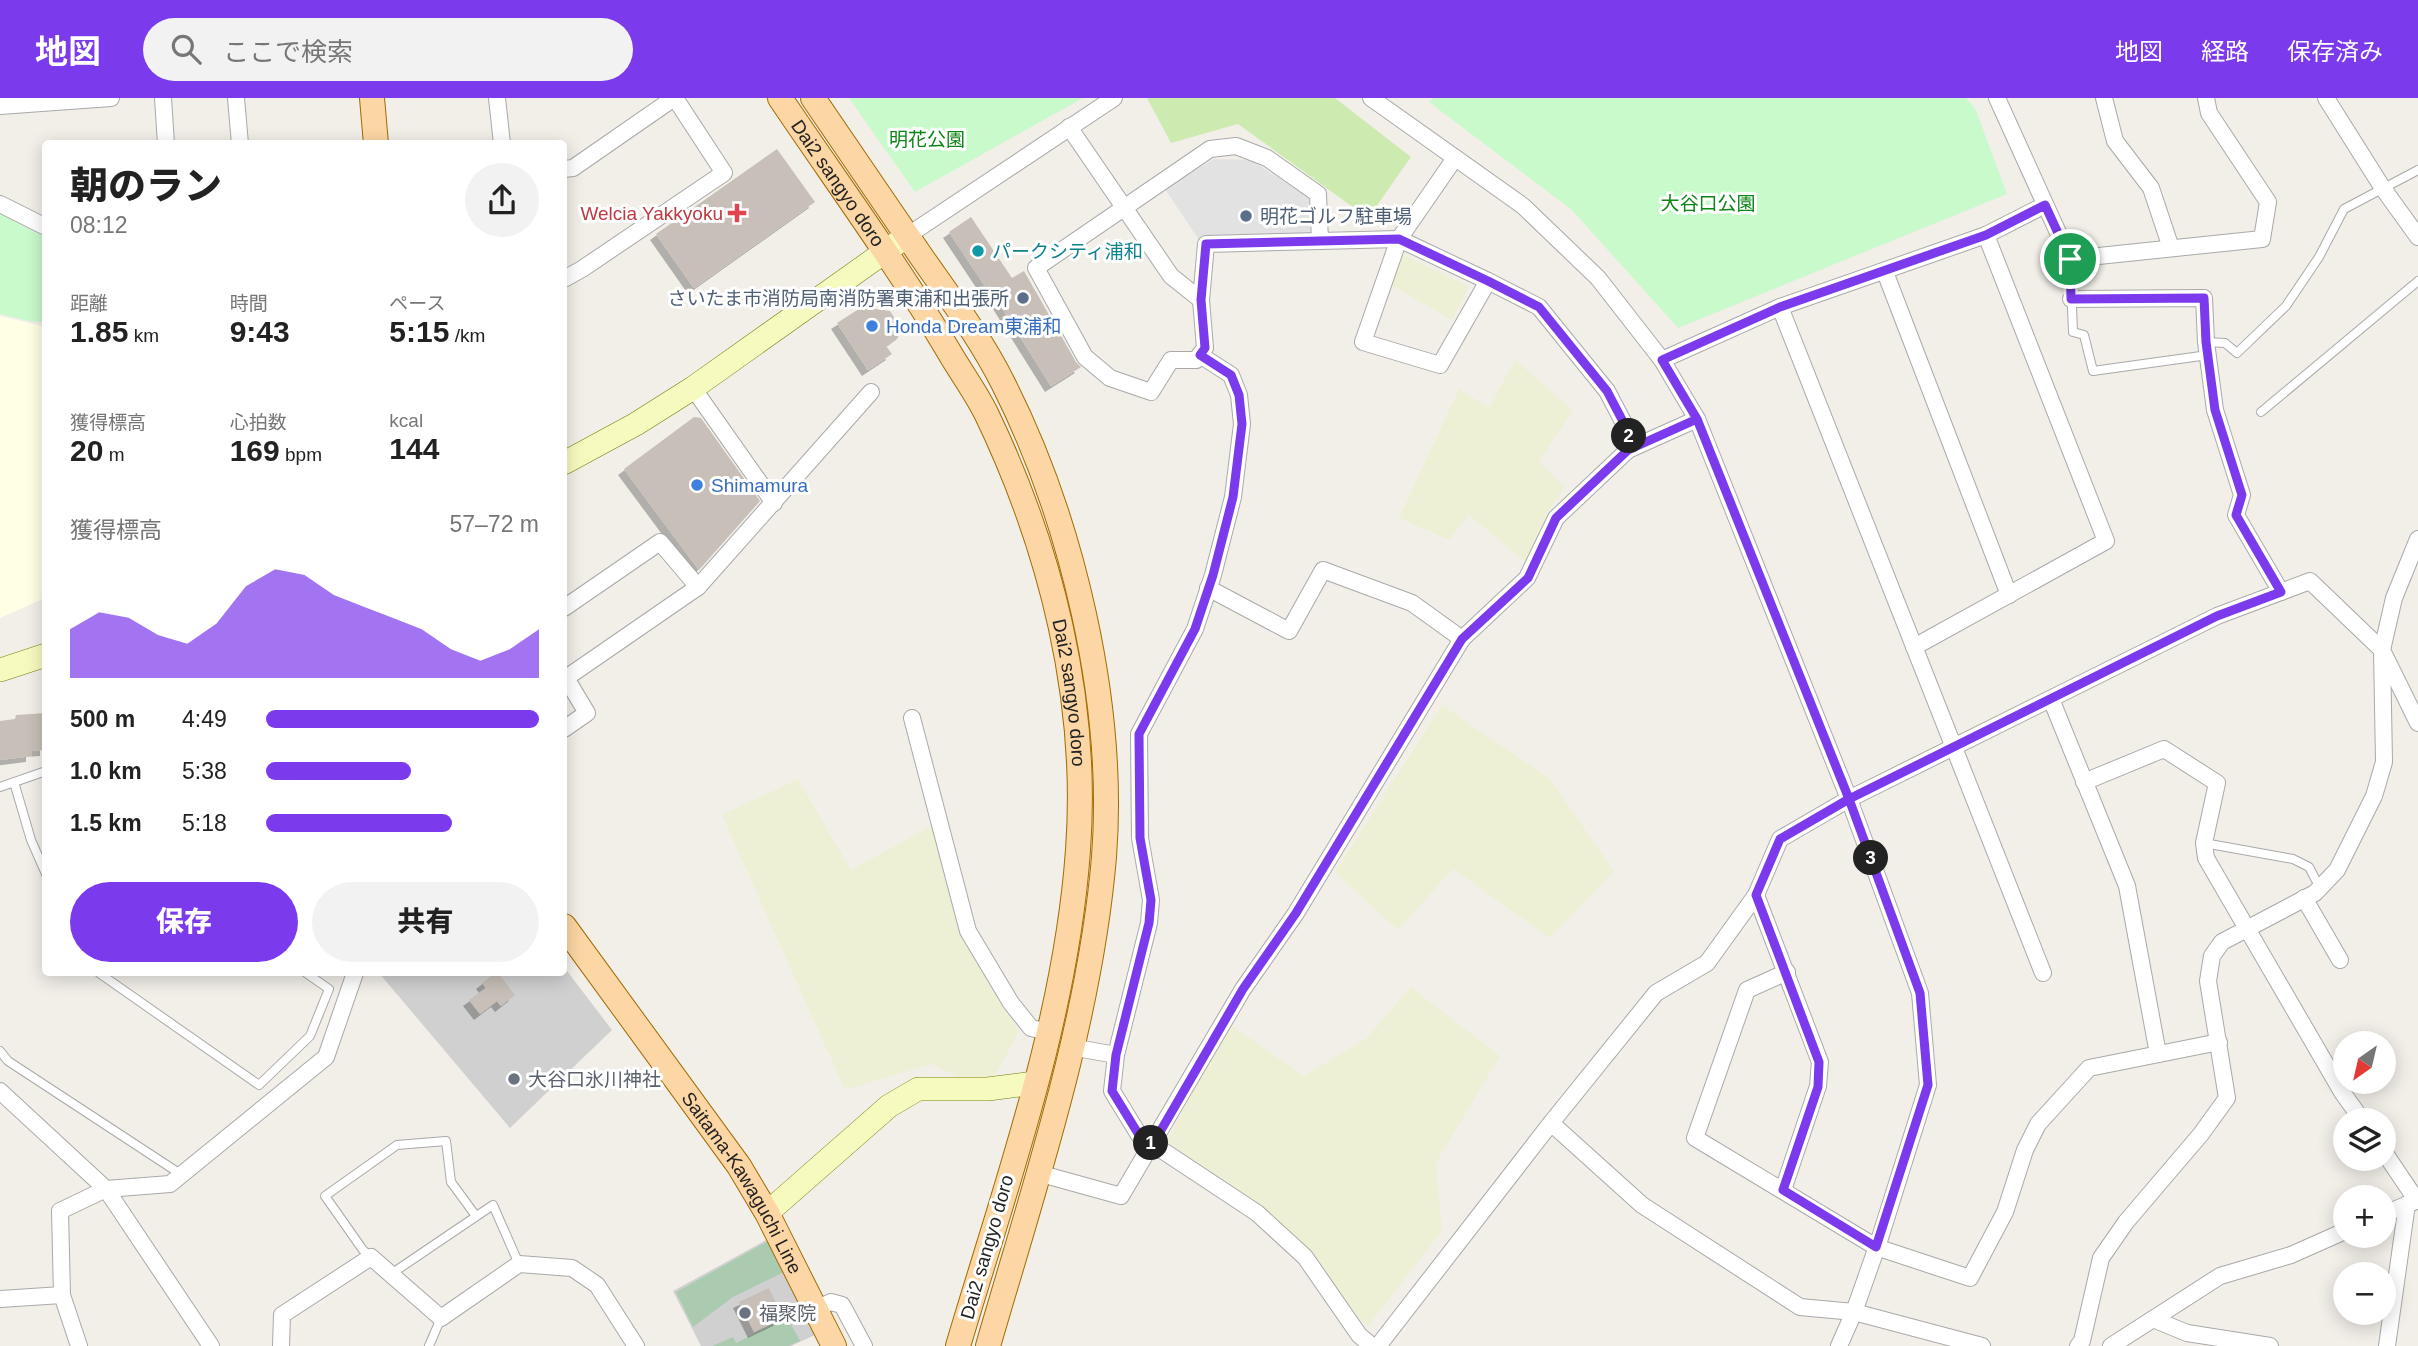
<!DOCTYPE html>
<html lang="ja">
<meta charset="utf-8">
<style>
:root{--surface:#fff;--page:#f2f2f2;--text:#222;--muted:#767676;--accent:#7c3aed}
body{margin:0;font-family:Helvetica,"Noto Sans JP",sans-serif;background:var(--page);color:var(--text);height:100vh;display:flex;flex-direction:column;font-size:26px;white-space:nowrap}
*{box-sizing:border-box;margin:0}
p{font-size:23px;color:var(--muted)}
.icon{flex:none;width:38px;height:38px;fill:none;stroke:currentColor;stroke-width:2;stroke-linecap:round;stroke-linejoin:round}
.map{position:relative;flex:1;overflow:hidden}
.sheet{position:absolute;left:42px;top:42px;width:525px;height:836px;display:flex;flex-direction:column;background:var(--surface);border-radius:7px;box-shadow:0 4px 18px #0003}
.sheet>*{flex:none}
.needle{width:46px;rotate:214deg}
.buttons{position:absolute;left:2333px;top:933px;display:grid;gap:14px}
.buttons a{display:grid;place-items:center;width:63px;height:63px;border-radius:50%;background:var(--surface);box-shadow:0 4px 18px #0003;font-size:35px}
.pin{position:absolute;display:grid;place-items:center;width:60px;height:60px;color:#fff;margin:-30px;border:4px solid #fff;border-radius:50%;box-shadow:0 2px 7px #0007}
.km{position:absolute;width:35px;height:35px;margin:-18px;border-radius:50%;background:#222;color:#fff;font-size:19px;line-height:35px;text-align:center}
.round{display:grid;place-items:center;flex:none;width:74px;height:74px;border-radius:37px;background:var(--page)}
.headline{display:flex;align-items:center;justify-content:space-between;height:119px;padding:0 28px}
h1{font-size:38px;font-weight:800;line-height:52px}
.metrics{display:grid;grid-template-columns:repeat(3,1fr);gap:10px;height:119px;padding:7px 28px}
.metrics div{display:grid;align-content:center}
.metrics b{font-size:30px;font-weight:800}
.metrics small{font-size:19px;font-weight:400}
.metrics p{font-size:19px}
.chart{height:196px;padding:14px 28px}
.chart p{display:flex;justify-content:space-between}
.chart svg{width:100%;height:126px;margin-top:7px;fill:var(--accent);opacity:.7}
.action{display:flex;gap:14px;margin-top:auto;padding:14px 28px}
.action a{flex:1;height:80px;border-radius:42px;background:var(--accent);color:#fff;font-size:28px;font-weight:800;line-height:80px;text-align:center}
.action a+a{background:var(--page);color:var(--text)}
ul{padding:0 28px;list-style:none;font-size:23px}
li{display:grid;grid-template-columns:112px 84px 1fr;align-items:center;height:52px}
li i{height:18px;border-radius:9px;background:var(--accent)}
header{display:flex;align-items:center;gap:42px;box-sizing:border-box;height:98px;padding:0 35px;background:var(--accent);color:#fff}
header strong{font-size:33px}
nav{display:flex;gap:38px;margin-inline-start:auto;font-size:24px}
.search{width:490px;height:63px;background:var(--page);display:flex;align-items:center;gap:18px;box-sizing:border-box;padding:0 24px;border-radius:38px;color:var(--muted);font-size:26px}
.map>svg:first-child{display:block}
.education{fill:#ffffe5}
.religious{fill:#d0d0d0}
.farmland{fill:#eef0d5}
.grass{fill:#cdebb0}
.cemetery{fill:#aacbaf}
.park{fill:#c8facc}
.parking{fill:#e2e2e2}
.building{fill:#c7bfb8;filter:url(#shadow)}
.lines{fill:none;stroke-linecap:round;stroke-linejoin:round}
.lane-casing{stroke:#a9a9a9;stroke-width:10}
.street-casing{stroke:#a9a9a9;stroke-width:18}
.secondary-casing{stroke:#707d05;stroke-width:24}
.primary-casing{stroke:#a06b00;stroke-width:26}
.lane{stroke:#fff;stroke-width:8}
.street{stroke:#fff;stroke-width:16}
.secondary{stroke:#f7fabf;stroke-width:23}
.primary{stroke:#fcd6a4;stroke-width:24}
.route-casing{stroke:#fff;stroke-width:14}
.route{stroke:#7c3aed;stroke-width:9}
.health-dot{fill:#e0444e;stroke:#fff;stroke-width:2.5}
.service-dot{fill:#5c6f8a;stroke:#fff;stroke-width:2.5}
.culture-dot{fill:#0f9aa8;stroke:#fff;stroke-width:2.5}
.shop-dot{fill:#3f7fe0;stroke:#fff;stroke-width:2.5}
.worship-dot{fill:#6b7280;stroke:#fff;stroke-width:2.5}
.labels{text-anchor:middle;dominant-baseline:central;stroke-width:6;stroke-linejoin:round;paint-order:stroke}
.park-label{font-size:19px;fill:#0c8416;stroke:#fff}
.street-label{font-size:19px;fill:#222;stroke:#fff}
.health-label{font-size:19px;fill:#be3a42;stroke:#fff;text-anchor:end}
.service-label{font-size:19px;fill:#4e5e75;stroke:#fff;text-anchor:start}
.culture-label{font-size:19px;fill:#0d838f;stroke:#fff;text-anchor:start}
.shop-label{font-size:19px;fill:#366cbe;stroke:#fff;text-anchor:start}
.worship-label{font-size:19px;fill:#5b616d;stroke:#fff;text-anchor:start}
</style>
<header>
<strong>地図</strong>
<div class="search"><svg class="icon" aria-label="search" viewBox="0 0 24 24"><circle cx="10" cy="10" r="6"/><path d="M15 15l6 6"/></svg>ここで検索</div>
<nav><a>地図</a><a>経路</a><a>保存済み</a></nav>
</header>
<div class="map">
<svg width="2418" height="1248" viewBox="0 0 2418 1248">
<defs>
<filter id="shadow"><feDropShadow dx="-6" dy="6" stdDeviation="0" flood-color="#0004"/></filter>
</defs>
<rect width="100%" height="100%" fill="#f2efe9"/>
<polygon class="education" points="0,218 46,229 45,500 0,520"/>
<g class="religious">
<polygon points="564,869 612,932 510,1030 379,875 564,875"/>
<polygon points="770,1140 815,1237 791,1248 701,1248 673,1193"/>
</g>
<g class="farmland">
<polygon points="1403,157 1469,188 1452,222 1391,187"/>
<polygon points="1515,262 1573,312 1539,364 1564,389 1545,419 1528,466 1469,417 1449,442 1399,420 1459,291 1489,310"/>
<polygon points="1442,607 1550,681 1614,773 1550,840 1453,771 1398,832 1335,774"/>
<polygon points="798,681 851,772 933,727 958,830 1019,933 993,982 979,988 931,966 845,992 722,717"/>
<polygon points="1411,889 1500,958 1436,1065 1442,1133 1368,1228 1167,1043 1228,925 1304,978 1367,940"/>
</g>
<polygon class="grass" points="1147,0 1335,0 1411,59 1368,120 1238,26 1171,45"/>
<g class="cemetery">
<polygon points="770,1142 784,1174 733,1199 693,1229 676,1194"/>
<polygon points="787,1219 800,1243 788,1248 712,1248 733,1239 736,1245"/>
</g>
<g class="park">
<polygon points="849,0 1083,0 915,94"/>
<polygon points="1434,0 1966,0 1975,10 2007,96 1678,230 1572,112 1429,4"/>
<polygon points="0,115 45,139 45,224 29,223 0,216"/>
</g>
<polygon class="parking" points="1214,61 1251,62 1309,100 1310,136 1199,142 1165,91"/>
<g class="building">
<polygon points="777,51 815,104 694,190 656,136"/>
<polygon points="971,119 1012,180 1024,173 1076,264 1081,269 1051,288 987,186 985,188 949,134"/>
<polygon points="862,209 890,213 904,234 886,248 892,256 868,272 837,225"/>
<polygon points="694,319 701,320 760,403 699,472 624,371"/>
<polygon points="46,615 46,652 32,653 32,658 0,662 0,623 15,621 16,617"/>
<polygon points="495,875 498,875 515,897 501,908 497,903 480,916 469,902 486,890 482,885"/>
<polygon points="769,1190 783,1220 754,1234 739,1204"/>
</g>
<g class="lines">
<defs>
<g id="lane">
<polyline points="2070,161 2073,234 2084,237 2093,273 2208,257"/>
<polyline points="2206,244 2225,245 2237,255 2286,208 2319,159 2344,111 2418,72"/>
<polyline points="2261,314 2418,183"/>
<polyline points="14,684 31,742 46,776"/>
<polyline points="0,689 46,673"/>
<polyline points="2204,745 2293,761 2309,769 2320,790"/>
<polyline points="99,875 259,987 310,938 329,891 306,875"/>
<polyline points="0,953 8,963 182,1077"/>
<polyline points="371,1159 363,1152 325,1098 397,1047 446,1043 451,1084 476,1118"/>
<polyline points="391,1176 493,1107 519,1166"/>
<polyline points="429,1248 441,1220"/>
</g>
<g id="street">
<polyline points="163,0 166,46"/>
<polyline points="236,0 240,46"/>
<polyline points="497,0 502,46"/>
<polyline points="1371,0 1523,108 1598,180 1662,262 1697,321 1849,701 1920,895 1928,987 1879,1143 1854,1214 1839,1248"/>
<polyline points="1997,0 2070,161 2262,141 2268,104 2209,15 2206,0"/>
<polyline points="2104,0 2115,43 2151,90 2171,150"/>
<polyline points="2326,0 2382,89 2418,139"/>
<polyline points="0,8 111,0"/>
<polyline points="1069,29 1171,178 1201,202"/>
<polyline points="1455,60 1399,141 1363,244 1440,267 1488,183"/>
<polyline points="564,71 573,70 674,0"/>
<polyline points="0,106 46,129"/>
<polyline points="907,138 1114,0"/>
<polyline points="1320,143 1318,96 1267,60 1236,48 1210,51 1036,170 1085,259 1110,280 1151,294 1171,262 1196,262 1205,250 1201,202 1206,146 1399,141 1488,183 1539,209 1607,293 1629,335 1628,352"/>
<polyline points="1885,174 2009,497"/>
<polyline points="564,181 582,171 724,75 675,0"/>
<polyline points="2071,201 2204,200 2206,244 2215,312 2242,397 2236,417 2281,494"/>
<polyline points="1780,209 2043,875"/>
<polyline points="1662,262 1780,209 1986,137 2045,107"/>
<polyline points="693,290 774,405"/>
<polyline points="1208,490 1289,533 1323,472 1412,505 1462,541"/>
<polyline points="564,510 660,444 698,489"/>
<polyline points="1914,549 2106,443 1986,137"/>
<polyline points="2051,601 2127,788 2158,956"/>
<polyline points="912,620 968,833 1011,905 1031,930 1048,934"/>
<polyline points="564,631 587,615 566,580 698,489 871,294"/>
<polyline points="2084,684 2164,651 2217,685 2204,745 2206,760 2342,994 2362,1022"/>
<polyline points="1756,797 1820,964 1818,988 1783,1092"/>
<polyline points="2304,800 2340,862"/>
<polyline points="1787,874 1747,892 1695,1040 1876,1149 1970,1180 2005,1114 2025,1052 2038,1026 2089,970 2219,944"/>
<polyline points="1071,949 1116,957 1112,993 1139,1037 1257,1115 1305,1159 1359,1237 1372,1248"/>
<polyline points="1116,957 1149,825 1151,802 1140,740 1139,636 1195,531 1213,477 1233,399 1242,326 1239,297 1231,277 1200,257"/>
<polyline points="0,993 106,1091 211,1248"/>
<polyline points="1551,1025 1642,1107 1800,1209 1854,1214 1982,1248"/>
<polyline points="2384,1054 2417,1103"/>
<polyline points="1038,1075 1121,1098 1243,891 1296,815 1462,541 1527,480 1556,420 1628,352 1697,321"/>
<polyline points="2384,1116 2416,1103"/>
<polyline points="0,1201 62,1197"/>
<polyline points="817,1210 831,1204 842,1207 864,1248"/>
<polyline points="2153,1221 2187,1235 2270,1248"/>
<polyline points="79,1248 62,1197 60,1113 106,1091 170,1086 326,959 355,875"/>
<polyline points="281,1248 282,1217 371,1159 441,1220 519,1166 572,1170 597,1187 636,1248"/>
<polyline points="1378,1248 1551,1025 1656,895 1707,865 1756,797 1780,741 1849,701 2217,518 2310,483 2382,552 2418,625"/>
<polyline points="2078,1248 2082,1243 2101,1160 2126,1124 2201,1036 2227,1000 2208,883 2212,858 2222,844 2315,795 2337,772 2374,698 2384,664 2382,552 2394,500 2418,441"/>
<polyline points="2111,1248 2220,1178 2291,1157 2345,1133"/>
<polyline points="2387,1248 2407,1106"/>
</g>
<g id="secondary">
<polyline points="564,365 636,326 693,290 907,138"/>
<polyline points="0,572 46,557"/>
<polyline points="767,1115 889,1008 918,991 988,991 1035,985"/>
</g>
<g id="primary">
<polyline points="372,0 376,46"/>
<path id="s1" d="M 780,0 C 836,83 896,165 948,252 C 960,273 975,293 986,315 C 1051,450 1089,602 1078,752 C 1066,922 1006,1086 958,1248"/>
<path d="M 813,0 C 850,54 886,107 923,161 C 951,201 981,241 1003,285 C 1072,421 1116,606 1104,759 C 1090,924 1034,1089 988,1248"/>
<path id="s2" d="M 564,828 L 739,1068 L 767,1115 L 834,1248"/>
</g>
</defs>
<use href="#lane" class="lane-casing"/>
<use href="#street" class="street-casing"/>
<use href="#secondary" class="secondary-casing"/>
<use href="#primary" class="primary-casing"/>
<use href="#lane" class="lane"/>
<use href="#street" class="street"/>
<use href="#secondary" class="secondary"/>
<use href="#primary" class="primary"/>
</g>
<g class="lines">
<defs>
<polyline id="route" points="2070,161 2045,107 1986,137 1780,209 1662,262 1697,321 1628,352 1556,420 1528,480 1462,541 1296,815 1243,891 1153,1046 1139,1037 1112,993 1116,957 1149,825 1151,802 1140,740 1139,636 1195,531 1213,477 1233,399 1242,326 1239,297 1231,277 1200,257 1205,250 1201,202 1206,146 1399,141 1488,183 1539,209 1607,293 1629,335 1628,352 1697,321 1849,701 1780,741 1756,797 1819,964 1818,989 1783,1092 1876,1149 1928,987 1920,895 1849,701 2217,518 2281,494 2236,417 2242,397 2215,312 2206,244 2204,200 2071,201 2070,161"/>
</defs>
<use href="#route" class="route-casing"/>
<use href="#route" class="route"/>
</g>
<path class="health-dot" d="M733.5 104.5h7v7h7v7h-7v7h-7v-7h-7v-7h7z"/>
<g class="service-dot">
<circle cx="1246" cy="118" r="7"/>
<circle cx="1023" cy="200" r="7"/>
</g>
<circle class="culture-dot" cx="978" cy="153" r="7"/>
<g class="shop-dot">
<circle cx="872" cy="228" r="7"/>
<circle cx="697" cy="387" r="7"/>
</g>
<g class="worship-dot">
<circle cx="514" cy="981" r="7"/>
<circle cx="745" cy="1215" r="7"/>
</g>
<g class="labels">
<g class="park-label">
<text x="927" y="41">明花公園</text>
<text x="1708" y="105">大谷口公園</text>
</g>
<g class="street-label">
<text stroke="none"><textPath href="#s1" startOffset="103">Dai2 sangyo doro</textPath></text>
<text stroke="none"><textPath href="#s1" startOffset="670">Dai2 sangyo doro</textPath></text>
<text stroke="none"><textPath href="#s2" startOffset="313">Saitama-Kawaguchi Line</textPath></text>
<text transform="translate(987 1149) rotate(-74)">Dai2 sangyo doro</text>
</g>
<g class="health-label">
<text x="723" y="115">Welcia Yakkyoku</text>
</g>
<g class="service-label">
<text x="1260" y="118">明花ゴルフ駐車場</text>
<text x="1009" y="200" text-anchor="end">さいたま市消防局南消防署東浦和出張所</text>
</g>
<g class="culture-label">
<text x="992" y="153">パークシティ浦和</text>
</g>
<g class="shop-label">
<text x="886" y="228">Honda Dream東浦和</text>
<text x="711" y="387">Shimamura</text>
</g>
<g class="worship-label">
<text x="528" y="981">大谷口氷川神社</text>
<text x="759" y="1215">福聚院</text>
</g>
</g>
</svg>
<div class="buttons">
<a><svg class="needle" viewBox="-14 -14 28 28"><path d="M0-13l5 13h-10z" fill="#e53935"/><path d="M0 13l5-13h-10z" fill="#767676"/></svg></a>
<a><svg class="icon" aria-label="layers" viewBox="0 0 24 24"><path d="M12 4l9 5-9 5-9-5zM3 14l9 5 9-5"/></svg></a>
<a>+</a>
<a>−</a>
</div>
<div class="pin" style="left:2070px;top:161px;background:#1e9e55"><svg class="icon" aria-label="arrive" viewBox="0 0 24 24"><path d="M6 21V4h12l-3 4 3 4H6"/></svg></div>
<b class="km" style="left:1151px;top:1045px">1</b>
<b class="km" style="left:1629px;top:338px">2</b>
<b class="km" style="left:1871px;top:760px">3</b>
<section class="sheet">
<div class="headline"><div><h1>朝のラン</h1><p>08:12</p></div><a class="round"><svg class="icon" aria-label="share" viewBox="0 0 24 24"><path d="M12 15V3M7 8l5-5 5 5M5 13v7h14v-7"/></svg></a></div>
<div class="metrics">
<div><p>距離</p><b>1.85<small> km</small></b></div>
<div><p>時間</p><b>9:43</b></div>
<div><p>ペース</p><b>5:15<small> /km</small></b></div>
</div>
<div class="metrics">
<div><p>獲得標高</p><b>20<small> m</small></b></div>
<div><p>心拍数</p><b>169<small> bpm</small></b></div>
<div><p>kcal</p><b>144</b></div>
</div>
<div class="chart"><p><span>獲得標高</span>57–72 m</p>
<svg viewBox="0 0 160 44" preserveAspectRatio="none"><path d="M0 44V27L10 21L20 23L30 29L40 32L50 25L60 12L70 6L80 8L90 15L100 19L110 23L120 27L130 34L140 38L150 34L160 27V44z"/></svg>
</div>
<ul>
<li><b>500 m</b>4:49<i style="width:100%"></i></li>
<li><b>1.0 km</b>5:38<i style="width:53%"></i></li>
<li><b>1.5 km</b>5:18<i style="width:68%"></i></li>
</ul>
<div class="action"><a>保存</a><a>共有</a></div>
</section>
</div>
